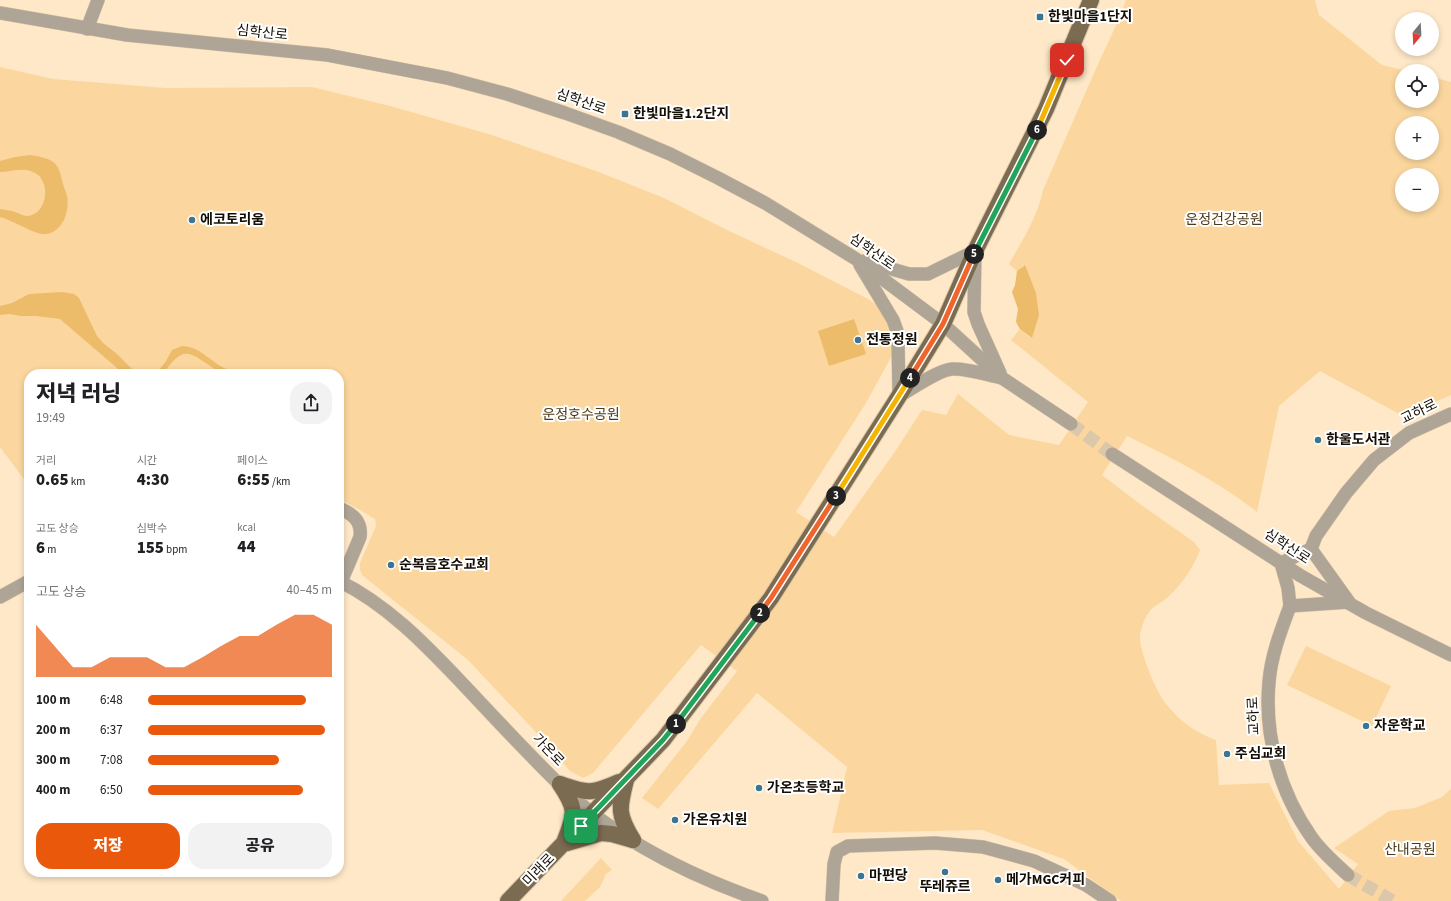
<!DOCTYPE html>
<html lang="ko">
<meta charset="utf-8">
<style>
:root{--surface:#fff;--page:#f2f2f2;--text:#202124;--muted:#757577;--accent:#ea580c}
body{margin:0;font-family:"Source Sans 3","Noto Sans KR",sans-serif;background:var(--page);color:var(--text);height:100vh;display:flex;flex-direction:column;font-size:15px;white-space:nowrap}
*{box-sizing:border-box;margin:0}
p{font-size:13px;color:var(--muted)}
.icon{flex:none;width:22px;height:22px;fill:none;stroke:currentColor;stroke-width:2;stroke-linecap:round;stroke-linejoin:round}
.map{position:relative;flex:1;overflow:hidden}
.sheet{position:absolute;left:24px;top:369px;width:320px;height:508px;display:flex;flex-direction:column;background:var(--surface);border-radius:16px;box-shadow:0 2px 6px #0003}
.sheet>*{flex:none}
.needle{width:26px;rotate:198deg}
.controls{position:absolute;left:1395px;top:12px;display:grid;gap:8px}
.controls a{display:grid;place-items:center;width:44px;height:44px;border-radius:50%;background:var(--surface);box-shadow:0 2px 6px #0003;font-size:20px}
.pin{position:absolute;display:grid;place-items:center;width:34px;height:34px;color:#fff;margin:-17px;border-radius:8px;box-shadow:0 2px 6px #0006}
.km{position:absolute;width:20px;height:20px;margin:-10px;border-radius:50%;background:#222;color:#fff;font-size:11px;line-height:20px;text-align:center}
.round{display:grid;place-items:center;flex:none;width:42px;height:42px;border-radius:16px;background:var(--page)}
.overview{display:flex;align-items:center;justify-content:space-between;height:68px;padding:0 12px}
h1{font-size:22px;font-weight:800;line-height:30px}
.figures{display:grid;grid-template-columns:repeat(3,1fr);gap:6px;height:68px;padding:4px 12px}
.figures div{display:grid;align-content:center}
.figures b{font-size:17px;font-weight:800}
.figures small{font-size:11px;font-weight:400}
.figures p{font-size:11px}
.chart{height:112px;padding:8px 12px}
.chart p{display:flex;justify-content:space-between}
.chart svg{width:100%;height:72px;margin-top:4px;fill:var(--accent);opacity:.7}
.button{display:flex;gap:8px;margin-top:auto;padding:8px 12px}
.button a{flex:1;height:46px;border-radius:16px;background:var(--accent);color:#fff;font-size:16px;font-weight:800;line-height:46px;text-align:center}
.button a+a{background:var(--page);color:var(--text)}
ul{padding:0 12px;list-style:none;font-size:13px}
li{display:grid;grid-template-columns:64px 48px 1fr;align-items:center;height:30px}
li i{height:10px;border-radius:5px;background:var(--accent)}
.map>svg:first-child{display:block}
.green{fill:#fbd79f;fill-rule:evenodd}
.water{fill:#ecbc6b}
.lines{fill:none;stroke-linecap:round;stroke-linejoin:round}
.minor-tunnel{stroke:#dbc7aa;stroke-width:13;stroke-dasharray:13 6;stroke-linecap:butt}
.minor-casing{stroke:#d9c5a8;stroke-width:14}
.major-casing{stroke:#d9c5a8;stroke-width:18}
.minor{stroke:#aea597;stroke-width:13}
.major{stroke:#7a6b51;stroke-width:16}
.split-1-casing{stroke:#fff;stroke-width:8}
.split-2-casing{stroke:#fff;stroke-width:8}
.split-3-casing{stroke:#fff;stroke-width:8}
.split-4-casing{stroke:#fff;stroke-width:8}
.split-5-casing{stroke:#fff;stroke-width:8}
.split-6-casing{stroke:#fff;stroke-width:8}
.split-7-casing{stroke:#fff;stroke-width:8}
.split-1{stroke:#22a559;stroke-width:5}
.split-2{stroke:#22a559;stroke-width:5}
.split-3{stroke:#f0652b;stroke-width:5}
.split-4{stroke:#f5b400;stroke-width:5}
.split-5{stroke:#f0652b;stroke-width:5}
.split-6{stroke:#22a559;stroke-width:5}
.split-7{stroke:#f5b400;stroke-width:5}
.poi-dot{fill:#3b758e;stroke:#fff;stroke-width:1.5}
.labels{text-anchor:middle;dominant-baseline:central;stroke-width:4;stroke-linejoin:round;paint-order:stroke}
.poi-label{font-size:14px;font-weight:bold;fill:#150e04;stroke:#fff;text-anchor:start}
.street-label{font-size:14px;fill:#150e04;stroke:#fff}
.park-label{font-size:14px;fill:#4d3916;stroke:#fff}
</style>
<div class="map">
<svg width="1451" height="901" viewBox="0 0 1451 901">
<rect width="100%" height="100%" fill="#fee8c7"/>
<g class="green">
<path d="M 1126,0 L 1315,0 L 1319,15 L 1382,65 L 1407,71 L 1402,71 L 1402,101 L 1432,101 L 1432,77 L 1451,82 L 1451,395 L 1403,416 L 1320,371 L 1279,406 L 1257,512 C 1219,482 1171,457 1127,436 L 1102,475 L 1140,504 L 1194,542 L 1200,550 C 1193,568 1182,584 1168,597 C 1162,603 1154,605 1149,612 C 1144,619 1140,630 1140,638 C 1140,653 1157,694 1167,705 C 1180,722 1197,733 1216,740 L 1219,785 L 1269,783 L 1298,841 L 1339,889 L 1358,864 L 1334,848 L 1389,811 L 1415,808 L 1442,797 L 1451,789 L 1451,901 L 1121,901 L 1064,859 L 982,830 L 832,833 L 847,767 L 757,693 L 658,809 L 642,798 L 687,741 L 701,718 L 737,671 L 701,645 L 593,773 L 583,778 L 570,771 L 532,728 L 468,660 L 362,575 L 360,569 L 360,563 L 376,526 L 375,519 L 360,510 L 339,499 L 339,374 L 29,374 L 29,486 L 0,447 L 0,67 L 53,79 L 165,88 L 312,87 L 390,106 L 492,135 L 596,171 L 664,198 L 727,230 L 798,263 L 868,299 L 885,310 L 887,313 L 894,352 L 866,403 L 796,512 L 834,537 L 894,453 L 922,410 L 946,415 L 958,394 L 1009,435 L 1059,445 L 1088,402 L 1011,340 L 1020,329 L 1031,338 L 1024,265 L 1017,271 L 1009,264 C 1022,241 1038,216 1043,190 L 1098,64 L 1119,19 ZM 1402,123 L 1432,123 L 1432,153 L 1402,153 ZM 1402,175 L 1432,175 L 1432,205 L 1402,205 Z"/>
<polygon points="1306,646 1391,686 1372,726 1287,685"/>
<polygon points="601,858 612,870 606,874 600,887 585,901 561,901"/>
</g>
<g class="water">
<path d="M 30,155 C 37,156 48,158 53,162 C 60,167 61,177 63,184 C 64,188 66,192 67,196 C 70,211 63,232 46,234 C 34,235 13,220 0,217 L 0,209 C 5,210 10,210 15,212 C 19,213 23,216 27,216 C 48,215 52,179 33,172 C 23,167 11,172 0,172 L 0,161 L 15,157 Z"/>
<polygon points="1025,265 1036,293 1039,315 1032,338 1020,329 1017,324 1016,321 1018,309 1012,292 1015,285 1017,271"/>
<polygon points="62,292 74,294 79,298 97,336 103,343 117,354 137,374 124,374 60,319 36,316 21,316 9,314 0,315 0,306 12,303 29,294"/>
<polygon points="854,319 866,354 829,366 818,331"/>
<path d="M 182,346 C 199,346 210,361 224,368 C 234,372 245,372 256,374 C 246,374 234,376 224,374 C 220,373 216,370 213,368 C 187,350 183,346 163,374 L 156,374 L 166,361 L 172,350 Z"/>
</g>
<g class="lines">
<g class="minor-tunnel">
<polyline points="1071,424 1112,454"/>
<polyline points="1348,875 1393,901"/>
</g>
<defs>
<g id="minor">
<polyline points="0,13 127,35 327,55 447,78 507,94 565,113 618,132 670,154 718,178 765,203 856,259 943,324 1002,378 1071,424"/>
<polyline points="87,29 98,0"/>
<polyline points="864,261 909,274 928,274 975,251 974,312 978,324 1000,373"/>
<path d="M 860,265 L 893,320 L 897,331 L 898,341 L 899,396 C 912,389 938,370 952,369 C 967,368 987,375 1002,378"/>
<polyline points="1112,454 1301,576 1366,613 1451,655"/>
<path d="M 339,508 C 353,514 362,521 360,537 L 341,582"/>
<polygon points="1311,549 1349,602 1290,606 1288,588 1281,563"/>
<polyline points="1311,549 1316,536 1346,493 1374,460 1409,433 1451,414"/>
<path d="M 339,581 C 386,604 424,643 460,681 C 494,717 527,753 563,788 C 617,840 691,876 762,901"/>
<polyline points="0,597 29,581"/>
<path d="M 1290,606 C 1281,630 1271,656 1269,682 C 1264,737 1280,793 1312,838 C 1322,852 1335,863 1348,875"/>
<polyline points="832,901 834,864 837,852 848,846 935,843 983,847 1034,861 1086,885 1110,901"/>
</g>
<g id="major">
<path d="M 626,780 C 619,808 617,814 633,840"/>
<path d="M 560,784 C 588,794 592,794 619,782"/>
<path d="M 560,784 C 576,808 576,813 565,840"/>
<polyline points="567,843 601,833 612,834 633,840"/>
<polyline points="508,901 663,740 771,598 899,396 943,324 975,251 1046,109 1091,0"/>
</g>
</defs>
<use href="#minor" class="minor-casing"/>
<use href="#major" class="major-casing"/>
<use href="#minor" class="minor"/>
<use href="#major" class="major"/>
</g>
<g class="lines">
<defs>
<polyline id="split-1" points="581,826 663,740 676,724"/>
<polyline id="split-2" points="676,724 760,613"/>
<polyline id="split-3" points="760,613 771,598 836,496"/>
<polyline id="split-4" points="836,496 910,378"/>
<polyline id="split-5" points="910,378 943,324 974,254"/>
<polyline id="split-6" points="974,254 1037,130"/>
<polyline id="split-7" points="1037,130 1067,60"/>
</defs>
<use href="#split-1" class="split-1-casing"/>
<use href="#split-2" class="split-2-casing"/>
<use href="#split-3" class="split-3-casing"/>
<use href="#split-4" class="split-4-casing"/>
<use href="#split-5" class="split-5-casing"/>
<use href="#split-6" class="split-6-casing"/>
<use href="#split-7" class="split-7-casing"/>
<use href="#split-1" class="split-1"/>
<use href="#split-2" class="split-2"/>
<use href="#split-3" class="split-3"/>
<use href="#split-4" class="split-4"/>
<use href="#split-5" class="split-5"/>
<use href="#split-6" class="split-6"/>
<use href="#split-7" class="split-7"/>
</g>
<g class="poi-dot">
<rect x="1036" y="13" width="8" height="8" rx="2"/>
<rect x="621" y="110" width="8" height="8" rx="2"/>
<circle cx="192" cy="220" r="4"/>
<circle cx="858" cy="340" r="4"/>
<circle cx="1318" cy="440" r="4"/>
<circle cx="391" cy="565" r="4"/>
<circle cx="1366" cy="726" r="4"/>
<circle cx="1227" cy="754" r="4"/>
<circle cx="759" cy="788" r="4"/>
<circle cx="675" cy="820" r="4"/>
<circle cx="945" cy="872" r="4"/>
<circle cx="861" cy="876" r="4"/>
<circle cx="998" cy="880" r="4"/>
</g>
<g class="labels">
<g class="poi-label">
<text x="1048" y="17">한빛마을1단지</text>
<text x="633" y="114">한빛마을1.2단지</text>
<text x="200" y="220">에코토리움</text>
<text x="866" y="340">전통정원</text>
<text x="1326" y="440">한울도서관</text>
<text x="399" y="565">순복음호수교회</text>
<text x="1374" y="726">자운학교</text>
<text x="1235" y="754">주심교회</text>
<text x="767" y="788">가온초등학교</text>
<text x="683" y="820">가온유치원</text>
<text x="869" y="876">마편당</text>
<text x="1006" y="880">메가MGC커피</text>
<text x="945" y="887" text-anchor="middle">뚜레쥬르</text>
</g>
<g class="street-label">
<text transform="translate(262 33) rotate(6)">심학산로</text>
<text transform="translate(581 102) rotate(19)">심학산로</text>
<text transform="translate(872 252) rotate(35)">심학산로</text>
<text transform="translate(1419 412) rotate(-26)">교하로</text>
<text transform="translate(1287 547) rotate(33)">심학산로</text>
<text transform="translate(1254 716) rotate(-93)">교하로</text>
<text transform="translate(548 750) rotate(46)">가온로</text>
<text transform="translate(539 870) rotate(-46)">미래로</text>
</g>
<g class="park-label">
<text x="1224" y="220">운정건강공원</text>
<text x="581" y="415">운정호수공원</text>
<text x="1410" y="850">산내공원</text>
</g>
</g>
</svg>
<div class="controls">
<a><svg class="needle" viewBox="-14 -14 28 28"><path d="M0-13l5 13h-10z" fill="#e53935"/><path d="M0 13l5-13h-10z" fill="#757577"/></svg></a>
<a><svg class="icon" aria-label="locate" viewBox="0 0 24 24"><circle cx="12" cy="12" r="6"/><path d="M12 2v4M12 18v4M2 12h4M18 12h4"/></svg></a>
<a>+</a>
<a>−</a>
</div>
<div class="pin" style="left:581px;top:826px;background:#1e9e55"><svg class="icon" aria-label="arrive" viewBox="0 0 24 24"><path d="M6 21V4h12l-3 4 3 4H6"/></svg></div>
<div class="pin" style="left:1067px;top:60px;background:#d93025"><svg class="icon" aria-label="check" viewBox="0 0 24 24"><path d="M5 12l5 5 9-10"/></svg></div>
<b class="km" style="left:676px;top:724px">1</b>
<b class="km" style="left:760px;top:613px">2</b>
<b class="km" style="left:836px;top:496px">3</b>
<b class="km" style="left:910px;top:378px">4</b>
<b class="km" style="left:974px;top:254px">5</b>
<b class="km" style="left:1037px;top:130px">6</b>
<section class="sheet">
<div class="overview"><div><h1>저녁 러닝</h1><p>19:49</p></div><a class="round"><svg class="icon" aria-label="share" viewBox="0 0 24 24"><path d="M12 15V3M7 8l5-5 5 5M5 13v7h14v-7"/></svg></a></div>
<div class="figures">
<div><p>거리</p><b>0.65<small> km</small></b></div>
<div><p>시간</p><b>4:30</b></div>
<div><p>페이스</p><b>6:55<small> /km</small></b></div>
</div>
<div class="figures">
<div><p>고도 상승</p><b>6<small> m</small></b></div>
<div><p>심박수</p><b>155<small> bpm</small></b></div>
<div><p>kcal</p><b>44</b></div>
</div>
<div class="chart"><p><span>고도 상승</span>40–45 m</p>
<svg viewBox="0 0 160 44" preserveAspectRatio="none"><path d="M0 44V12L10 25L20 38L30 38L40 32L50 32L60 32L70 38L80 38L90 32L100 25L110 19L120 19L130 12L140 6L150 6L160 12V44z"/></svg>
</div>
<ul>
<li><b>100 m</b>6:48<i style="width:86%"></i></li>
<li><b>200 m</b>6:37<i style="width:96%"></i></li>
<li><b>300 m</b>7:08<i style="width:71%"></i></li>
<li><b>400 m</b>6:50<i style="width:84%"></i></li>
</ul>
<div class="button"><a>저장</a><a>공유</a></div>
</section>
</div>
